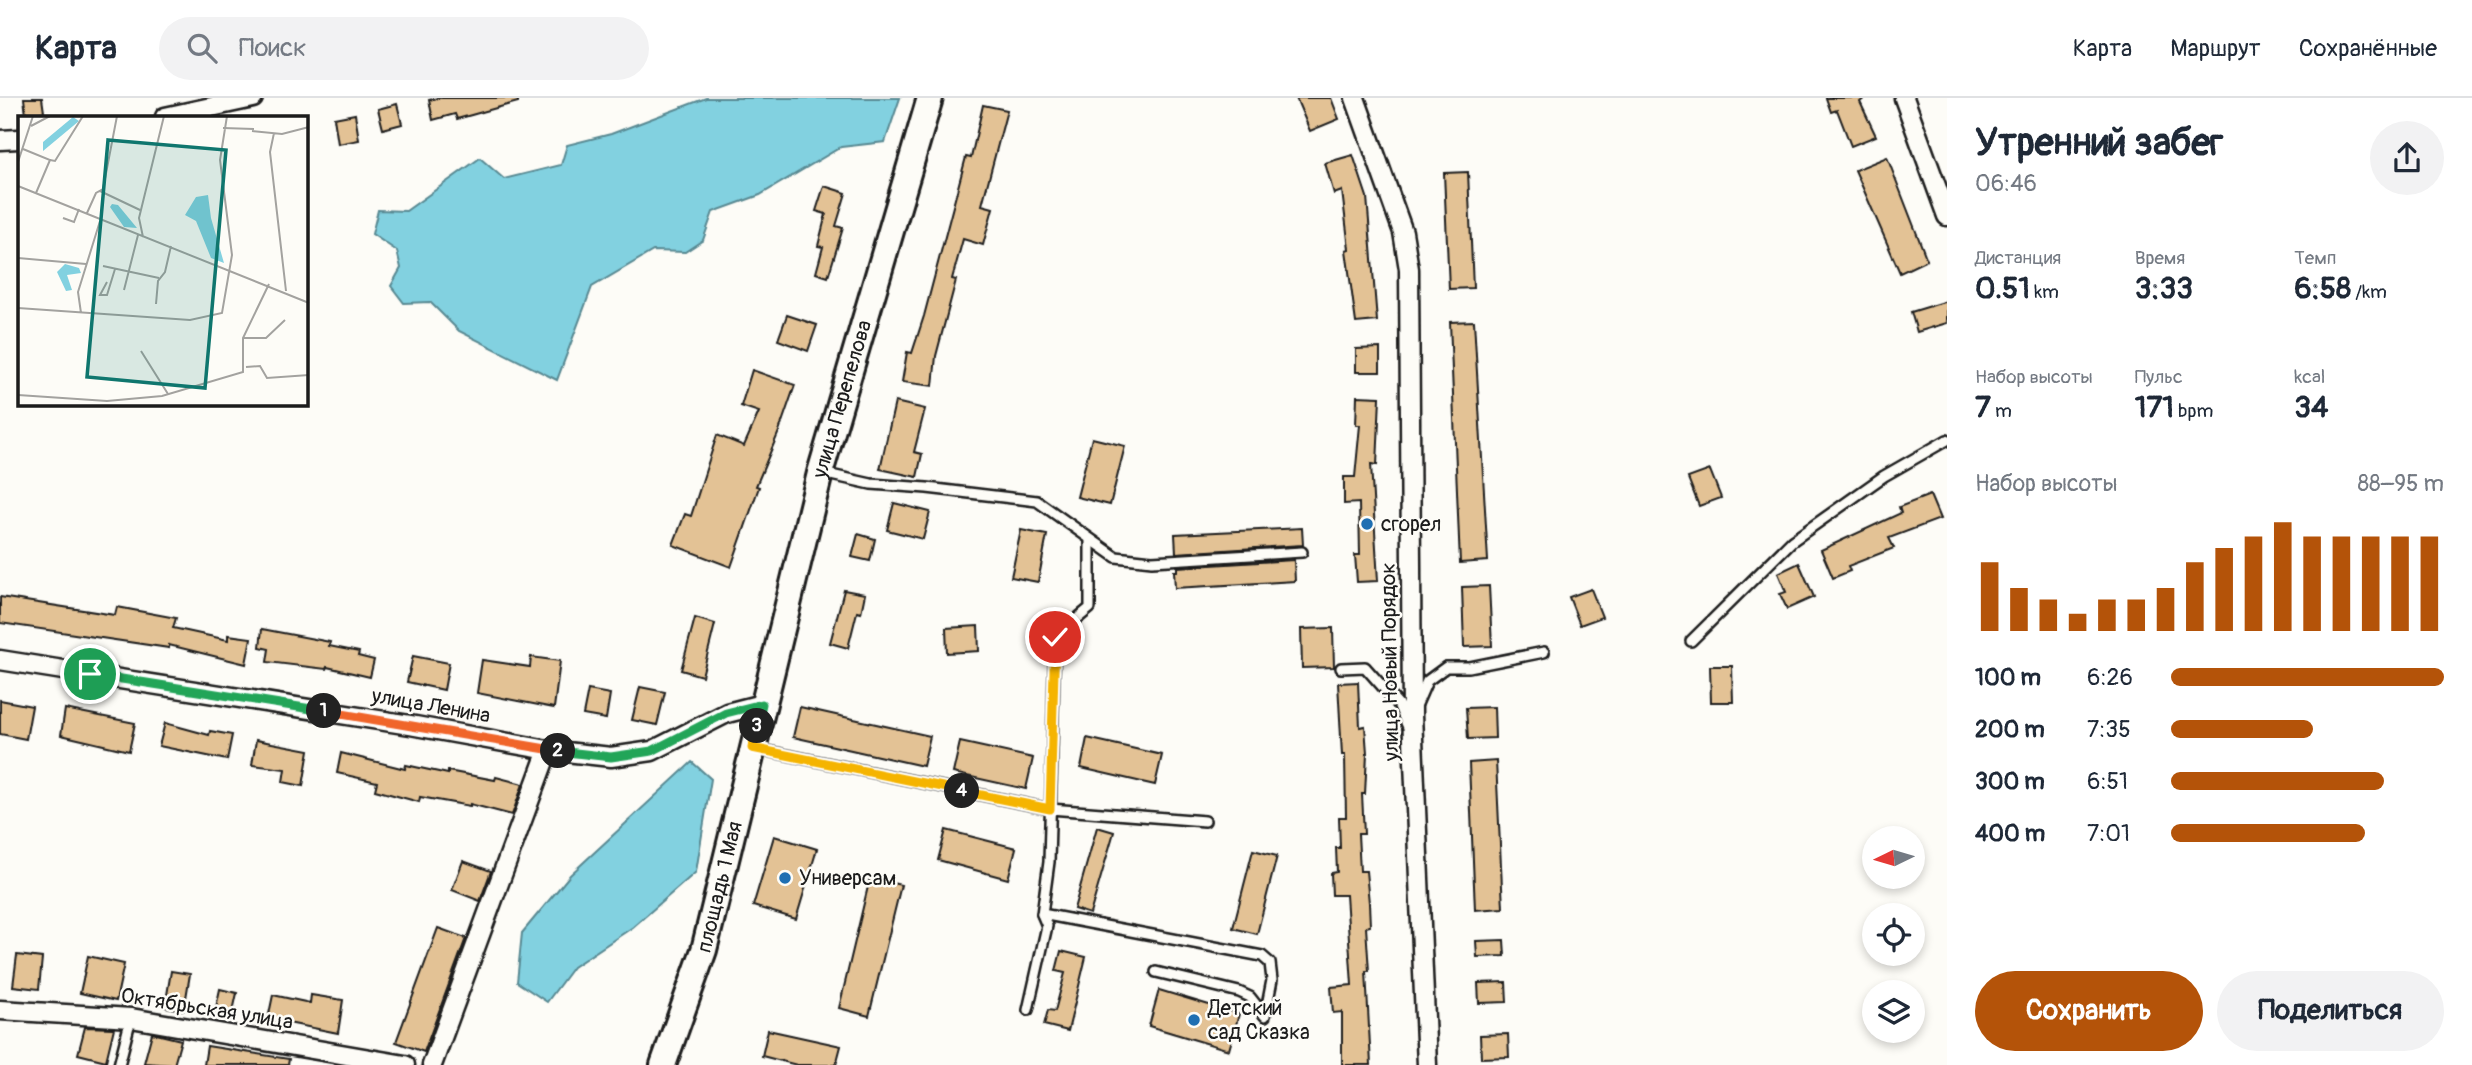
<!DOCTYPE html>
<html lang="ru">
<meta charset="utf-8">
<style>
:root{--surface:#fff;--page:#f2f2f3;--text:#1f2937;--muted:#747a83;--line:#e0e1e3;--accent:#b45309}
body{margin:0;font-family:Pangolin,sans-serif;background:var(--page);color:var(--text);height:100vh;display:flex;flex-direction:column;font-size:26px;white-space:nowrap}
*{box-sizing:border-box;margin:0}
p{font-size:23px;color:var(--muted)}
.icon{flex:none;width:38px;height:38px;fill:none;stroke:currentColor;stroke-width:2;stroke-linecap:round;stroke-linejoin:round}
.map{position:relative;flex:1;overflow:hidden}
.panel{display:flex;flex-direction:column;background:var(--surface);width:525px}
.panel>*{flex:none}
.needle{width:46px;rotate:265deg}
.controls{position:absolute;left:1862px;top:728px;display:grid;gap:14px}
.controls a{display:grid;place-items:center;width:63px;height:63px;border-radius:50%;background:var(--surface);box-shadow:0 4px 10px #0003;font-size:35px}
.pin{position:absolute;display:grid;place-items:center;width:60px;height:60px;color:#fff;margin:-30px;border:4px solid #fff;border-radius:50%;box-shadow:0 2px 7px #0007}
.km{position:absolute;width:35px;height:35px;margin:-18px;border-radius:50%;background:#222;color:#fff;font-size:19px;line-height:35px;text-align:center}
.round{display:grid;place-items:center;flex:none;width:74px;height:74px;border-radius:37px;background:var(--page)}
.head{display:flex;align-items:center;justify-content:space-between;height:119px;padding:0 28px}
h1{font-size:38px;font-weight:700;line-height:52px}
.stats{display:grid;grid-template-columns:repeat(3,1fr);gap:10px;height:119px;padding:7px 28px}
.stats div{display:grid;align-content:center}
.stats b{font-size:30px;font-weight:700}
.stats small{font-size:19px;font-weight:400}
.stats p{font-size:19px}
.chart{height:196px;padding:14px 28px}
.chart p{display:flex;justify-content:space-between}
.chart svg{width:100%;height:126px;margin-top:7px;stroke:var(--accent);stroke-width:6}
.primary-button{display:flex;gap:14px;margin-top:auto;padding:14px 28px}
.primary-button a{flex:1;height:80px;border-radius:42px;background:var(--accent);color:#fff;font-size:28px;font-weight:700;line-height:80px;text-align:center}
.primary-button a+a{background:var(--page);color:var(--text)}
ul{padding:0 28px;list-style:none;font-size:23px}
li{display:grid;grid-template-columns:112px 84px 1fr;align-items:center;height:52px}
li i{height:18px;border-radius:9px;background:var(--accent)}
header{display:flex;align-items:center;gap:42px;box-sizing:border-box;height:98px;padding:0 35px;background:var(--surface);border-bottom:2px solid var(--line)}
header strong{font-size:33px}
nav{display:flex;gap:38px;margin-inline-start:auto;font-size:24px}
.search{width:490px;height:63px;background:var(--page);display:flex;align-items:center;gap:18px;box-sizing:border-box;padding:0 24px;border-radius:38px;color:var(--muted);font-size:26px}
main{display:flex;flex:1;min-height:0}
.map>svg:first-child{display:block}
.water{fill:#82d1e0;stroke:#598992;stroke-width:2}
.building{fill:#e3c295;stroke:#1c1c1c;stroke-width:2}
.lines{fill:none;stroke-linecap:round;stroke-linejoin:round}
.lane-casing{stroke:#1c1c1c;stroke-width:14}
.street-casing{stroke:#1c1c1c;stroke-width:23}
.secondary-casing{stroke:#1c1c1c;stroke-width:30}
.lane{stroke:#fdfcf7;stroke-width:9}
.street{stroke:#fdfcf7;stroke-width:18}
.secondary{stroke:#fdfcf7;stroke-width:24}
.split-1-casing{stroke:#fff;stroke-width:14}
.split-2-casing{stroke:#fff;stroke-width:14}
.split-3-casing{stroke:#fff;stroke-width:14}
.split-4-casing{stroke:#fff;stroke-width:14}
.split-5-casing{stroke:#fff;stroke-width:14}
.split-1{stroke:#22a559;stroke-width:9}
.split-2{stroke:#f0652b;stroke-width:9}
.split-3{stroke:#22a559;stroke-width:9}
.split-4{stroke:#f5b400;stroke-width:9}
.split-5{stroke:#f5b400;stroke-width:9}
.poi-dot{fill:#1f6fb2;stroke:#fdfcf7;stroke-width:2.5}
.labels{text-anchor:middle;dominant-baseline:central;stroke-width:5;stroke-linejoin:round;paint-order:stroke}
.street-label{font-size:21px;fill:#1c1c1c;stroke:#fdfcf7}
.poi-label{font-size:21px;fill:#1c1c1c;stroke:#fdfcf7;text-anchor:start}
.inset-road{fill:none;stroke:#a3a29f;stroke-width:2}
.view{fill:#0f766e;fill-opacity:0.15;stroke:#0f766e;stroke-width:3.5}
.inset-edge{fill:none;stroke:#1c1c1c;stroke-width:3.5}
</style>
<header>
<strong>Карта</strong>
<div class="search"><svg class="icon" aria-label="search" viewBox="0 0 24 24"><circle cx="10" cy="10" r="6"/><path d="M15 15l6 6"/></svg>Поиск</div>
<nav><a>Карта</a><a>Маршрут</a><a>Сохранённые</a></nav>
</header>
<main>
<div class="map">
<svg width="1947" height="967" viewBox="0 0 1947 967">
<rect width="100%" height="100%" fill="#fdfcf7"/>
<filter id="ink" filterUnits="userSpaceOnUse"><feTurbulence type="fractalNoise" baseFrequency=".0143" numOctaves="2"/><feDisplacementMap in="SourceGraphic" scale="14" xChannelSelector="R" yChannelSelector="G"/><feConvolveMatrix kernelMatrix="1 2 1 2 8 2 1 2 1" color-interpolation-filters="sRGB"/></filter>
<g filter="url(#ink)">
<g class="water">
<polygon points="706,0 900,0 885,44 841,49 760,97 713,114 703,142 685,154 653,153 592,189 557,282 459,233 430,204 404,205 391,188 401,170 397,153 372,136 378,112 406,113 480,60 504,81 561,67 567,47 611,36"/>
<polygon points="692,664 711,681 696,774 633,829 573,869 547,904 517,884 522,835 570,777"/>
</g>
<g class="building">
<polygon points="24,0 42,0 44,14 26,17"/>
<polygon points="438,0 518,0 518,4 457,21 455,16 433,22 429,2"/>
<polygon points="1296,0 1331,0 1339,21 1310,33"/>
<polygon points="1826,0 1865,0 1860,4 1876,38 1851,48 1837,12 1831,14"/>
<polygon points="397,6 402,26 383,31 378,11"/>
<polygon points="983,7 1007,12 982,107 993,110 983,147 963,141 952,181 956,182 936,258 933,288 902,284 907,254 912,255 924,218 966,59 971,60"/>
<polygon points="355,16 359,42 338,46 334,20"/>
<polygon points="1353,57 1367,99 1377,223 1356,225 1346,152 1349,151 1342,93 1334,96 1325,65"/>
<polygon points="1887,59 1927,162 1900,175 1855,72"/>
<polygon points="1468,74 1473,190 1449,191 1444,75"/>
<polygon points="824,88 846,95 836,128 843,130 828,179 816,175 823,149 818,148 826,116 816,113"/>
<polygon points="1947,203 1947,225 1917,234 1911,214"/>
<polygon points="787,217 817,227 808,253 778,242"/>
<polygon points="1474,223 1488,463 1460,465 1450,224"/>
<polygon points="1380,250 1380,274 1356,274 1356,251"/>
<polygon points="752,272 795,287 778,336 756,388 759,389 731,469 673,447 685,416 691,418 717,337 744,348 759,314 741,308"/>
<polygon points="1357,298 1380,299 1377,367 1371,366 1378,483 1357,484 1355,457 1360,457 1359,405 1344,406 1344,379 1355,379 1360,327 1356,327"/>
<polygon points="895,304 925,311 914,354 922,356 917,379 880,371"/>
<polygon points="1092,340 1125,348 1110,407 1077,399"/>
<polygon points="1710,372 1721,400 1699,408 1688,380"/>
<polygon points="1930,397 1940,421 1889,440 1894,450 1848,468 1850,473 1833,480 1821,452 1901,415 1899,409"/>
<polygon points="894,405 930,414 923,441 887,432"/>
<polygon points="1302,430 1303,447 1176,455 1175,436"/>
<polygon points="1021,432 1047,437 1038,484 1011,479"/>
<polygon points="858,436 875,441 870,463 852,459"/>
<polygon points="1294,462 1295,483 1175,490 1174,473 1177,473 1177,469"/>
<polygon points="1799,465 1814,499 1787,511 1780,496 1786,494 1778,475"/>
<polygon points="1489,488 1492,548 1464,549 1462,489"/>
<polygon points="1591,491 1602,519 1580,527 1569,499"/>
<polygon points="844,492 865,496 861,515 857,514 848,550 830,545"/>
<polygon points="0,499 115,517 117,509 176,520 173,530 228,542 228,537 251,540 246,566 169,547 169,550 0,525"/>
<polygon points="695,520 715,526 702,578 681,572"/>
<polygon points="978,528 979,553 947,555 946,530"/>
<polygon points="1333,530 1334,569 1302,570 1301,531"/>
<polygon points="262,531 330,544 329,548 359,554 358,558 374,562 370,579 327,569 326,571 267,564 269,551 260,549"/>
<polygon points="413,558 449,565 444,592 407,584"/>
<polygon points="531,559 560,563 554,610 477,595 482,562 530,569"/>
<polygon points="1710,568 1732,568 1733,604 1711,604"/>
<polygon points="1358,584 1360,629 1365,628 1367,655 1365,696 1362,696 1364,736 1358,736 1360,773 1366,773 1369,805 1370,828 1366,829 1369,873 1366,873 1371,967 1342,967 1342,914 1333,915 1331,889 1352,887 1346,797 1332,797 1331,775 1337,774 1336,750 1340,750 1339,719 1346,719 1345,657 1342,657 1338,585"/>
<polygon points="640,589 665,594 657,627 632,622"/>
<polygon points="588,592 610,596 606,621 583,617"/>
<polygon points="0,602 32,608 26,641 0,636"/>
<polygon points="800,609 930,638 923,668 793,639"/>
<polygon points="1494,609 1495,640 1468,641 1466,610"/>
<polygon points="65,611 135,625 129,653 61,637"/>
<polygon points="165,625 209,637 210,633 232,637 227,662 159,648"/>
<polygon points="1087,640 1162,657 1155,687 1081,670"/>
<polygon points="256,642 309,652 303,688 283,684 285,671 252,667"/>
<polygon points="960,644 1033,660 1026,691 953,675"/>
<polygon points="341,655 405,671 406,667 448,676 448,673 495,682 496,679 523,686 512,717 470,706 470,708 420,699 419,704 375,692 377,684 337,675"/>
<polygon points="1496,663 1503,810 1475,812 1469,665"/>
<polygon points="1097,729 1114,734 1090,816 1074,811"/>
<polygon points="946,732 1016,750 1008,781 938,762"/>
<polygon points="774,738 817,751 796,821 753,808"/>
<polygon points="1253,752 1277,758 1257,836 1233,830"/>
<polygon points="463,763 491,773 480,803 452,792"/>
<polygon points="870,780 901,787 869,918 839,910"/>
<polygon points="438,830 466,840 424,954 396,944"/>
<polygon points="1504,842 1505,858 1477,859 1476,843"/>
<polygon points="1061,853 1086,859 1068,933 1044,927 1048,912 1055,913 1065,875 1056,873"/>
<polygon points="17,857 42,860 39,891 13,888"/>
<polygon points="88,858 124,866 116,903 80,895"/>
<polygon points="171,873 190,876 184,912 165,909"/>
<polygon points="1506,884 1507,904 1479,905 1478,885"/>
<polygon points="220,891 237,895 232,918 215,914"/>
<polygon points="1159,892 1239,916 1229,952 1149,928"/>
<polygon points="273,897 310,905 311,897 343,902 338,935 268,921"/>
<polygon points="85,929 114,930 106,963 78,956"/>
<polygon points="768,932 841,948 836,967 797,967 762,958"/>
<polygon points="152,935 181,942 174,967 144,965"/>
<polygon points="1508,936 1509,959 1481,960 1480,937"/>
<polygon points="207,948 289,961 288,967 204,967"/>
</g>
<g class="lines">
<defs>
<g id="lane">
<polyline points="822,375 871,386 927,390 1037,403 1116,459 1152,463 1302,454"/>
<polyline points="1691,543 1792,443 1884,378 1947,342"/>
<polyline points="1341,570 1365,569 1398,606 1407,627"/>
<polyline points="1417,606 1427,583 1446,569 1469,569 1544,554"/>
<polyline points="753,650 1050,711 1205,723"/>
<polyline points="1042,816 1262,858 1270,865 1272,882 1265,918 1250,899 1239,894 1156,874"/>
<polyline points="1028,912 1047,828 1042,816 1049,764 1055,539 1090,510 1090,441"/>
<polyline points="119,967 131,920"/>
</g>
<g id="street">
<polyline points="1355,0 1403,134 1409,171 1412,617 1427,967"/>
<polyline points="1904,0 1947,118"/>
<polyline points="165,19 253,0"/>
<polyline points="0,42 19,41"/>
<polyline points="0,562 410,627 548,652 611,659 652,653 727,615 762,606"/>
<polyline points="0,912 131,920 405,967"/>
<polyline points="432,967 548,652"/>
</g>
<g id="secondary">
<path id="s1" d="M 663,967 L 704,852 L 820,375 L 930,0"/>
</g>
</defs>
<use href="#lane" class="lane-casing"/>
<use href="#street" class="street-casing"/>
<use href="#secondary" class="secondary-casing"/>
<use href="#lane" class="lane"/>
<use href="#street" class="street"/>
<use href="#secondary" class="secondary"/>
</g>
</g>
<g class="lines" filter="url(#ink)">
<defs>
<polyline id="split-1" points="90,576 324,613"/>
<polyline id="split-2" points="324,613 558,653"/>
<polyline id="split-3" points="558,653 611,659 652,653 726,615 762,606 757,628"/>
<polyline id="split-4" points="757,628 752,650 962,693"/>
<polyline id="split-5" points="962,693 1050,711 1055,539"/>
</defs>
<use href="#split-1" class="split-1-casing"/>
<use href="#split-2" class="split-2-casing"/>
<use href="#split-3" class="split-3-casing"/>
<use href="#split-4" class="split-4-casing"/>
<use href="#split-5" class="split-5-casing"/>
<use href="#split-1" class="split-1"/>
<use href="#split-2" class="split-2"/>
<use href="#split-3" class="split-3"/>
<use href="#split-4" class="split-4"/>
<use href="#split-5" class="split-5"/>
</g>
<g class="poi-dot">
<circle cx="1367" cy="426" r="7"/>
<circle cx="785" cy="780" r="7"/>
<circle cx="1194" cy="922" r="7"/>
</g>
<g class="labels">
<g class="street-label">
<text stroke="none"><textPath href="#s1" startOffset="690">улица Перепелова</textPath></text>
<text transform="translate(1390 564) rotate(-91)">улица Новый Порядок</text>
<text transform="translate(431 608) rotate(10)">улица Ленина</text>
<text stroke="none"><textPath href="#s1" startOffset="187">площадь 1 Мая</textPath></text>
<text transform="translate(207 911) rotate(9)">Октябрьская улица</text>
</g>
<g class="poi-label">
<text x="1381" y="426">сгорел</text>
<text x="799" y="780">Универсам</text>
<text x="1208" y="910">Детский<tspan x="1208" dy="24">сад Сказка</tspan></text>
</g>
</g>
<g transform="translate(18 18)">
<rect width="290" height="290" fill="#fdfcf7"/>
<path d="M 55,1 L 61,5 L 25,35 L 25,26 ZM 190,79 L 193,102 L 206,147 L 193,142 L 178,105 L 167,99 L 178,81 ZM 94,88 L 100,89 L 119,112 L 106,111 L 92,91 ZM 47,148 L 61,152 L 63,157 L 49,159 L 54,174 L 48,175 L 39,156 Z" fill="#82d1e0"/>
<path class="inset-road" d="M 13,10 L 32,0M 205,12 L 236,13M 234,15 L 264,18 L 291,11M 256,17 L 252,36 L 268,175M 5,33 L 32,44 L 18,77M 32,44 L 37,45 L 65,0M 0,46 L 15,0M 0,70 L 291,187M 82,75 L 122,94M 69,97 L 78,77 L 85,73 L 99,0M 45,102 L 56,106 L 61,93M 125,121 L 121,102 L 146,0M 0,142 L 68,148M 85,150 L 141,162M 89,166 L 82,179 L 89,179 L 97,153M 106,174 L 120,119M 138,188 L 140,165 L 147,156 L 153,130M 0,192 L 172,204 L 204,197 L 214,139 L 202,44 L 209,0M 63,197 L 60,176 L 82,105M 226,222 L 248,222 L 267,204M 123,235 L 150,278M 228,251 L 242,250 L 249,262 L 291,259M 0,279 L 89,285 L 144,280 L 225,256 L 225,222 L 251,168"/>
<path class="view" d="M 90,24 L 208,34 L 187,272 L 69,261 Z"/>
<rect width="290" height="290" class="inset-edge"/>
</g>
</svg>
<div class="controls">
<a><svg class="needle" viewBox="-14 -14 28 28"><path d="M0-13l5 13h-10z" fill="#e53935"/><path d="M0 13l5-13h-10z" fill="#747a83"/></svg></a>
<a><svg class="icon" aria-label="locate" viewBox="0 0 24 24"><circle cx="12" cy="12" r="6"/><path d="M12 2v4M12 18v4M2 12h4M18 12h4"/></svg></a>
<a><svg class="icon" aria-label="layers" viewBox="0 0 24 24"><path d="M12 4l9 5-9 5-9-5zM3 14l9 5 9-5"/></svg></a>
</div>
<div class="pin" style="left:90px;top:576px;background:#1e9e55"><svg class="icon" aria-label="arrive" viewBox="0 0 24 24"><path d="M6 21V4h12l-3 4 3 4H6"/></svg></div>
<div class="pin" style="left:1055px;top:539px;background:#d93025"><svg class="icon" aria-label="check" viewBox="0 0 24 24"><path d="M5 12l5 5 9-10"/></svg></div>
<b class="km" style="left:324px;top:613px">1</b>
<b class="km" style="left:558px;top:653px">2</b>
<b class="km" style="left:757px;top:628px">3</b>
<b class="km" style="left:962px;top:693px">4</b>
</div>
<section class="panel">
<div class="head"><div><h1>Утренний забег</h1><p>06:46</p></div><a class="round"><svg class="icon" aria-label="share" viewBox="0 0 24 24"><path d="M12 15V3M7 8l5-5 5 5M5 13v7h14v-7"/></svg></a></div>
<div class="stats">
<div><p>Дистанция</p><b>0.51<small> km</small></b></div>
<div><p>Время</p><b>3:33</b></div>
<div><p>Темп</p><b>6:58<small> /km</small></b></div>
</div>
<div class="stats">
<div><p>Набор высоты</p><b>7<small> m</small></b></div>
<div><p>Пульс</p><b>171<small> bpm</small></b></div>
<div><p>kcal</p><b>34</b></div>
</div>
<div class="chart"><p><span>Набор высоты</span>88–95 m</p>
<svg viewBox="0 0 160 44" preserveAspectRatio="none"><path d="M5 44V20M15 44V29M25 44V33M35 44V38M45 44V33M55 44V33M65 44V29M75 44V20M85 44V15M95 44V11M105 44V6M115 44V11M125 44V11M135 44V11M145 44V11M155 44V11"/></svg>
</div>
<ul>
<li><b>100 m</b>6:26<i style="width:100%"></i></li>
<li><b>200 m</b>7:35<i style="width:52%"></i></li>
<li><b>300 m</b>6:51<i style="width:78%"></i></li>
<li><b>400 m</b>7:01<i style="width:71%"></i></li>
</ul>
<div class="primary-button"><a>Сохранить</a><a>Поделиться</a></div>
</section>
</main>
